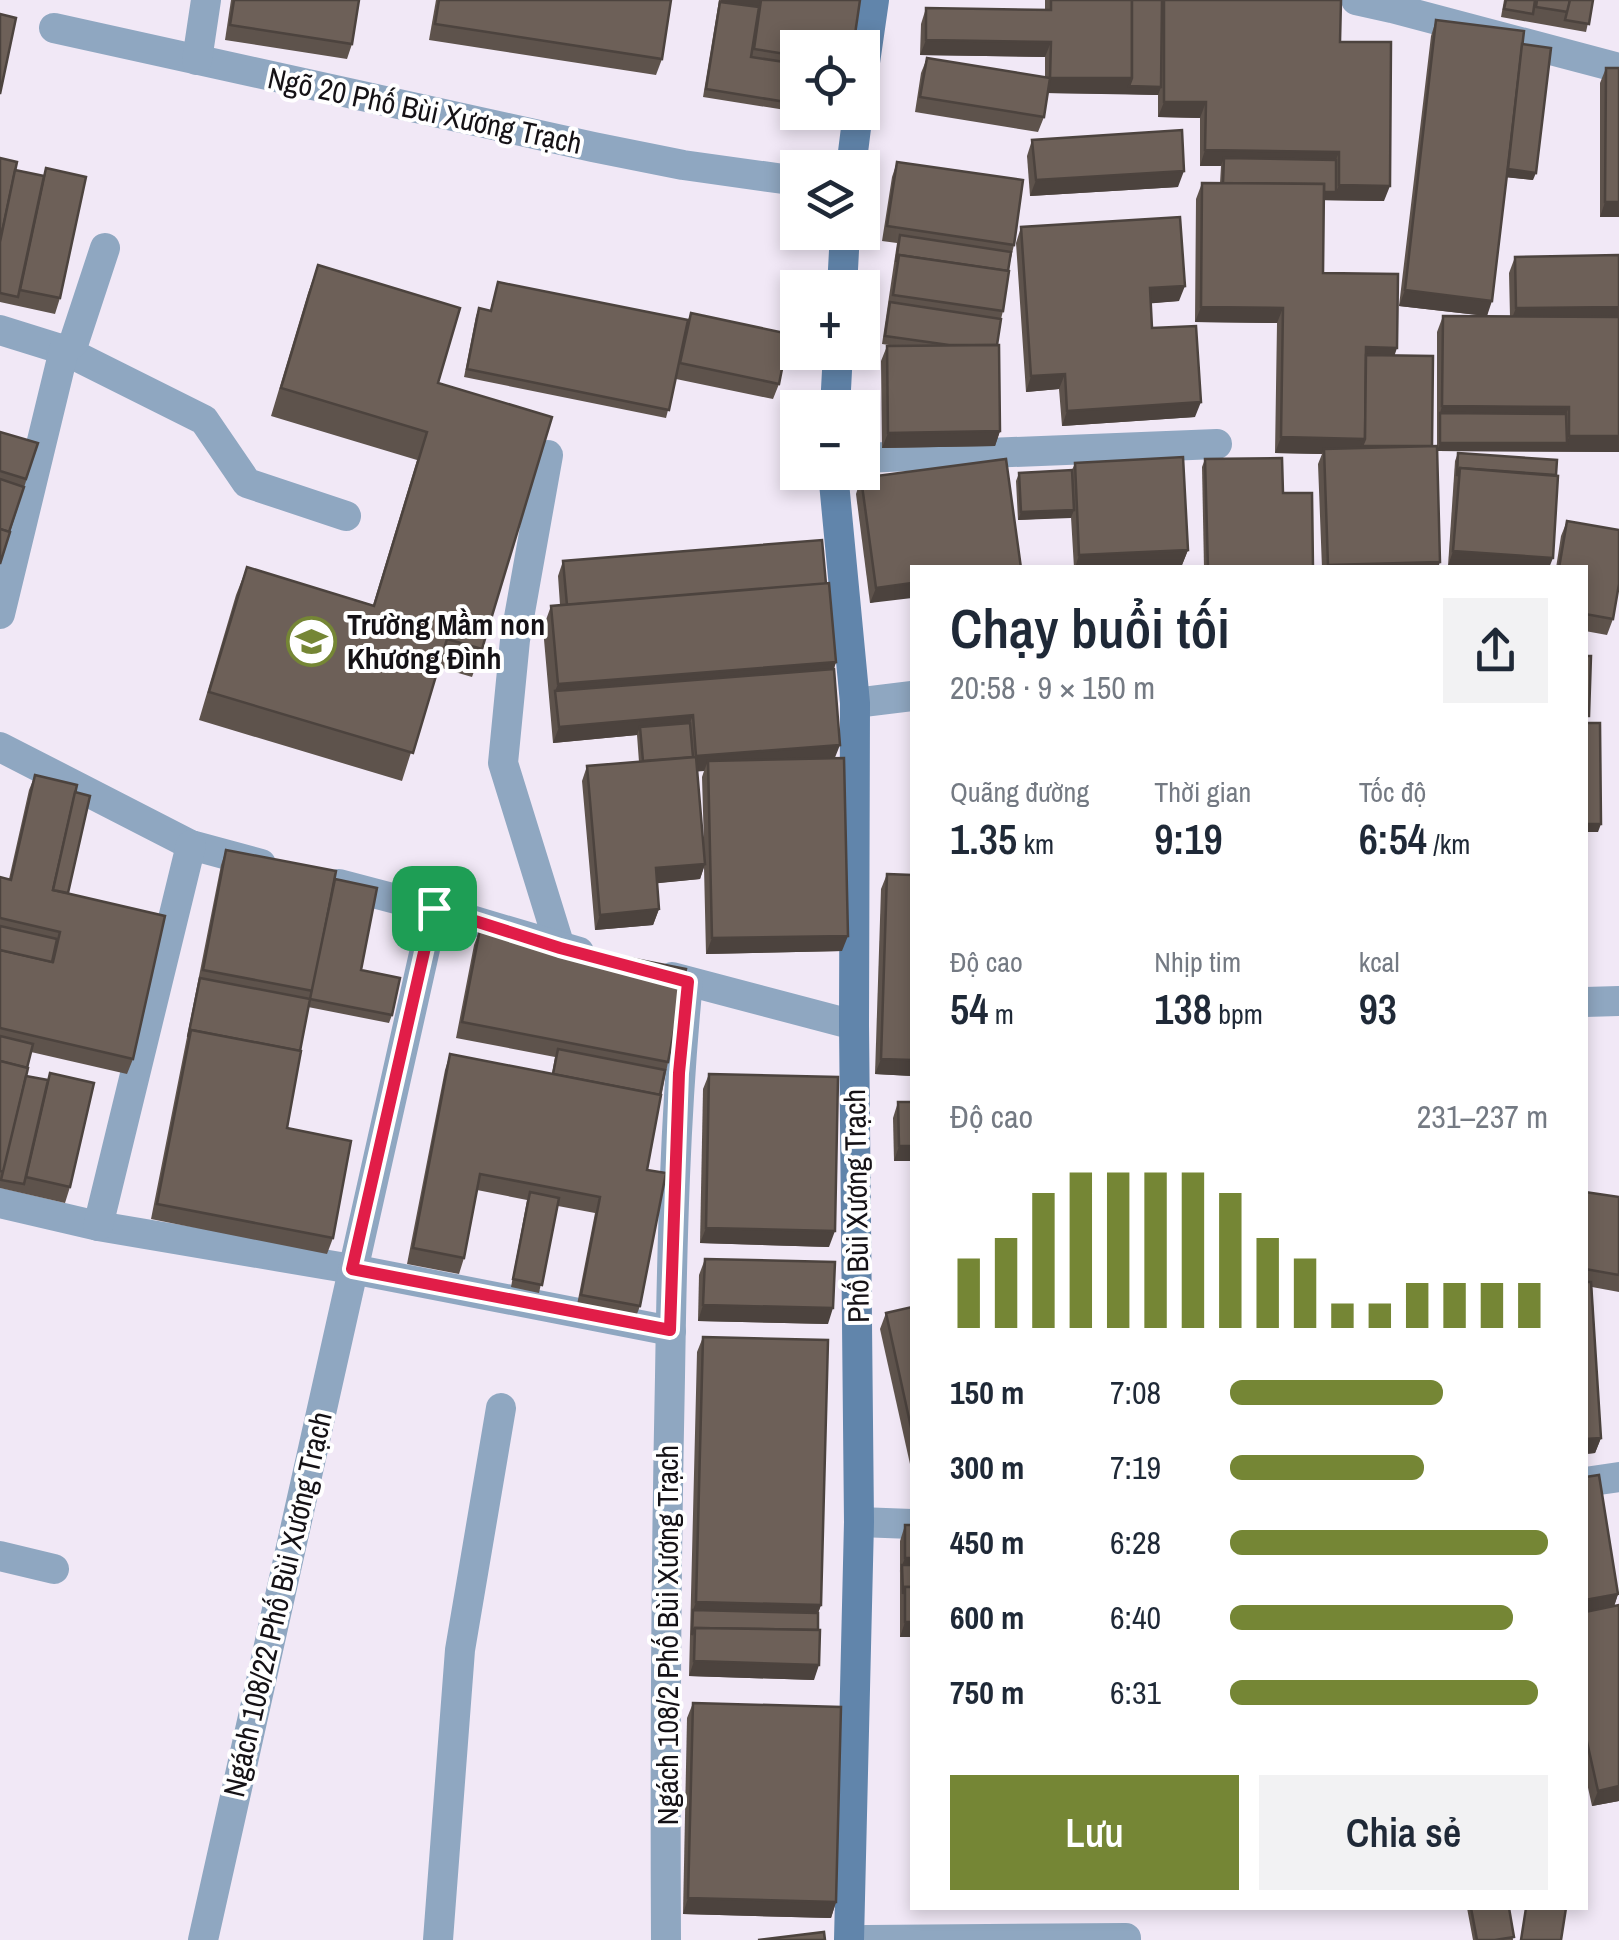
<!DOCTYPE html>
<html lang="vi">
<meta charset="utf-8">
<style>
:root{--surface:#fff;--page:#f2f2f3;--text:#1f2937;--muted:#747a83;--accent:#758635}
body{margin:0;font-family:"Archivo Narrow",sans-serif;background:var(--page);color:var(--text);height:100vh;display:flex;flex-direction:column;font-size:38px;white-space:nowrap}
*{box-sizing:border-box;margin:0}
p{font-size:32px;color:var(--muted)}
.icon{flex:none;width:55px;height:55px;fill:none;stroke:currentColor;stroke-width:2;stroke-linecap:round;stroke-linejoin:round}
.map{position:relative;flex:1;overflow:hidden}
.panel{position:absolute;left:910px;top:565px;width:678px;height:1345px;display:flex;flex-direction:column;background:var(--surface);border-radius:0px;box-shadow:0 5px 15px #0003}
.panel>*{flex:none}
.tools{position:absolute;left:780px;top:30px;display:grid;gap:20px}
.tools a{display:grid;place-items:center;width:100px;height:100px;border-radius:0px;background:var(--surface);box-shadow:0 5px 15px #0003;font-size:50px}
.pin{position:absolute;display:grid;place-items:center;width:85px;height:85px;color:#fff;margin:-42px;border-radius:20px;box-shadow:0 5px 15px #0006}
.round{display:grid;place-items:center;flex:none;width:105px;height:105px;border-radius:0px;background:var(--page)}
.summary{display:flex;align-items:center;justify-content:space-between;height:170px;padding:0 40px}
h1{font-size:55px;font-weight:600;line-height:75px}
.stats{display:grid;grid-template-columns:repeat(3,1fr);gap:15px;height:170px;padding:10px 40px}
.stats div{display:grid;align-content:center}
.stats b{font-size:42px;font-weight:600}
.stats small{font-size:28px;font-weight:400}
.stats p{font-size:28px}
.chart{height:280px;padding:20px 40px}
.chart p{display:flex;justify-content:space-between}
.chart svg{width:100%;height:180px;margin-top:10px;stroke:var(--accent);stroke-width:6}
.action{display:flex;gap:20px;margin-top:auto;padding:20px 40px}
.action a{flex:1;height:115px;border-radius:0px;background:var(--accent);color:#fff;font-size:40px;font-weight:600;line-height:115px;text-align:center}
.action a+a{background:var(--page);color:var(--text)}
ul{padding:0 40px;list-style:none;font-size:32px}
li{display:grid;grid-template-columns:160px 120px 1fr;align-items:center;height:75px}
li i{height:25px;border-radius:12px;background:var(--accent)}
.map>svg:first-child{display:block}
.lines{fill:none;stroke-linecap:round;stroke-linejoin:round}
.lane{stroke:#8fa7c1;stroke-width:30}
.street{stroke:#8fa7c1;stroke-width:30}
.secondary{stroke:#6185ab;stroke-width:30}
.wall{fill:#5e534c;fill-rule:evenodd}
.shaded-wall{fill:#4c433e}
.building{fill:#6d6058;stroke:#4c433e;stroke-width:2.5}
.route-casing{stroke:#fff;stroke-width:20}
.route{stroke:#e11d48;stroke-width:12}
.labels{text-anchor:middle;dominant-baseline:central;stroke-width:8;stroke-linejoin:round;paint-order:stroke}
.street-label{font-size:30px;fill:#151216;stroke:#fff}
.poi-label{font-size:30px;font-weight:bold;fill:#151216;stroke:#fff;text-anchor:start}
</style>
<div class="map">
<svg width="1619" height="1940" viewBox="0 0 1619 1940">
<rect width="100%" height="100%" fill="#f1e8f6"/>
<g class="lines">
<g class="lane">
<polyline points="54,28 593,147 683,165 798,181"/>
<polyline points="197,60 206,0"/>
<polyline points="0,330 64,350 204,420 247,483 346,516"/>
<polyline points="548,455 515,640 503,763 560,947"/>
<polyline points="862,458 1217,444"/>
<polyline points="0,614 64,350 74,342 105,248"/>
<polyline points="855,703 912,696"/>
<polyline points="0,747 191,845 261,864"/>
<polyline points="339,884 434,909 579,952"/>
<polyline points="672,977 854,1025"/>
<polyline points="1585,1002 1619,1001"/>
<polyline points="0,1203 98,1226 352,1269 671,1331"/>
<polyline points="98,1226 191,845"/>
<polyline points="1585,1482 1619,1477"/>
<polyline points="859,1522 912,1524"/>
<polyline points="0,1556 54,1569"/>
<polyline points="203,1940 434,909"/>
<polyline points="438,1940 460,1650 501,1408"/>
<path d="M 666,1940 C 665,1752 666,1565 670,1377 C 672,1245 675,1113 688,982"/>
<polyline points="866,1940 1126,1938 1126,1940"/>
</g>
<polyline class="street" points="1356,0 1392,8 1619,68"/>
<g class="secondary">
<polyline points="862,83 874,0"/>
<polyline points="851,168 858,112"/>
<polyline points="842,288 845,232"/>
<polyline points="835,408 838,352"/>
<polyline points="833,472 855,703 854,1025 859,1522 849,1940"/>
</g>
</g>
<g class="wall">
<polygon points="231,0 359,0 352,44 347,59 225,40"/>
<polygon points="436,0 671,0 662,59 656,75 429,40"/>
<polygon points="719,0 860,0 798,48 798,112 703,97"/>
<polygon points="1045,0 1341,0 1340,42 1384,201 1324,200 1323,273 1395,355 1432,446 1438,568 1322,568 1318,464 1322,454 1275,453 1277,323 1195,322 1196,199 1202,183 1220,183 1221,166 1200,166 1200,118 1158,117 1158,95 1126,94 1048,93 1044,117 1038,132 915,112 921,73 927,58 1045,77 1045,57 920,55 921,24 926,8 1045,10"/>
<polygon points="1504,0 1593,0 1586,32 1501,17"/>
<polygon points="1436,20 1522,44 1533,180 1507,177 1487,316 1510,317 1509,273 1515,257 1619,452 1437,451 1437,332 1443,316 1486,316 1399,306 1431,36"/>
<polygon points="1606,68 1619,217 1600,217 1600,83"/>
<polygon points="801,112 841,112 838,119"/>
<polygon points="1032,140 1178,187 1030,196 1027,156"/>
<polygon points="0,158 15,170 44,176 46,168 60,298 55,314 0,302"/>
<polygon points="897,162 1014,245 1008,271 1003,311 1001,319 997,345 1000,431 995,446 882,448 881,361 887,346 896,346 882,344 897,243 882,241 892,177"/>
<polygon points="1021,227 1179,301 1151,303 1152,328 1195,417 1062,426 1059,389 1026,392 1016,243"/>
<polygon points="318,265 438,383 482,649 472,677 438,667 402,781 199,720 236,595 247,567 373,605 417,460 271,416 308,293"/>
<polygon points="498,282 688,320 691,313 779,384 773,399 676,379 666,418 464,377 476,316 479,308 490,311"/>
<polygon points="0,432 38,443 0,564"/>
<polygon points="1458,453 1549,568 1448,566 1455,461"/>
<polygon points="1205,459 1283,493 1313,568 1204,568 1202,467"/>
<polygon points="1075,463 1188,550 1182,565 1136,568 1074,568 1071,517 1018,520 1016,481 1019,473 1072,470"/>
<polygon points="861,478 1021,568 870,603 856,494"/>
<polygon points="1567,521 1613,619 1607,635 1585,631 1585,568 1556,568 1561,536"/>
<path d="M 563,561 L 826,584 L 836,662 L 834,669 L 835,759 L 842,951 L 706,954 L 704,867 L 700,879 L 657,883 L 659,909 L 653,925 L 595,930 L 582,781 L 587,766 L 639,762 L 637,735 L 553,743 L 543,628 L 551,606 L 560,605 L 558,576 ZM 697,771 L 704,771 L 702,777 L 704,846 Z"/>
<polygon points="35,775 75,792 68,893 133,1059 127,1074 31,1052 26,1076 48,1080 50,1073 70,1187 65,1203 0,1188 0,877 9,879 29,790"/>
<polygon points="226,850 335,879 361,970 392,1015 389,1023 308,1007 287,1128 333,1238 327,1254 151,1219 221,865"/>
<polygon points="887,874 912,1076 875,1074 881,889"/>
<polygon points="480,929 668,1062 647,1170 640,1306 634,1322 576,1310 595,1213 558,1206 539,1293 511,1287 527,1200 477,1190 464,1258 459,1274 407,1264 445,1070 450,1054 552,1074 555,1057 456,1038 474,945"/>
<polygon points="709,1074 829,1247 700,1243 703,1089"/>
<polygon points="898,1102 912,1161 894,1161 893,1118"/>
<polygon points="1585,1192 1619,1197 1619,1292 1592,1287 1601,1438 1595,1453 1585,1454"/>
<polygon points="705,1259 828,1324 698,1321 699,1275"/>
<polygon points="912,1307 912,1473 880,1329 886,1313"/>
<polygon points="703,1337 821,1605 818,1613 814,1680 689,1676 697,1352"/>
<polygon points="1585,1477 1618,1594 1614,1606 1619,1801 1592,1806 1585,1774"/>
<polygon points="905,1525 912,1637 900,1637 900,1541"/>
<polygon points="693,1703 836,1902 831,1918 683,1914 687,1718"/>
<polygon points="1467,1908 1509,1908 1513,1940 1473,1940"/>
</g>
<g class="shaded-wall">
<polygon points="721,0 761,0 756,15 719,10"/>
<polygon points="926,40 1051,42 1045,57 920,55"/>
<polygon points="1050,78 1132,78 1161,87 1158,95 1045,93"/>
<polygon points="1164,102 1206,102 1200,118 1158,117"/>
<polygon points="1205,150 1339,152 1333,168 1224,158 1221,166 1200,166"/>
<polygon points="1506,169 1536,173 1533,180 1503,177"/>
<polygon points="1184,171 1178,187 1030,196 1036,180"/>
<polygon points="1339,185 1390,186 1384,201 1220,199 1223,191 1336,192"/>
<polygon points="1605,202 1619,202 1619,217 1600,217"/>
<polygon points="1185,286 1179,301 1144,304 1150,288"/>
<polygon points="1405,290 1492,301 1487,316 1399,306"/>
<polygon points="1201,307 1283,308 1277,323 1195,322"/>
<polygon points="1619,307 1619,322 1510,323 1516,308"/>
<polygon points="1366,347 1397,348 1392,363 1363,363"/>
<polygon points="1065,374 1059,389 1026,392 1031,376"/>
<polygon points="1201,402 1195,417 1062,426 1067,411"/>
<polygon points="1442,406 1569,407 1563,422 1440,413"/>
<polygon points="1000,431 995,446 882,448 888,433"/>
<polygon points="1569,436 1619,436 1619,452 1437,451 1440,443 1567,443"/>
<polygon points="1281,437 1365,439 1432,447 1324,449 1322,454 1275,453"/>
<polygon points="1074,510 1071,518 1018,520 1021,512"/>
<polygon points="1188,550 1182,565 1136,568 1075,568 1079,555"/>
<polygon points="1453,551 1553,558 1549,568 1448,566"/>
<polygon points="1440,562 1438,568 1327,568 1328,565"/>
<polygon points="912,583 912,598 870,603 876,588"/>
<polygon points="836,662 828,684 555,691 558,684"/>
<polygon points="693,715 687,731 640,727 637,735 553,743 559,727"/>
<polygon points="840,745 834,760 708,761 704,771 640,776 696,756"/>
<polygon points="1585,824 1601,824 1598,832 1585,832"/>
<polygon points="705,864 700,879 650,884 656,868"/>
<polygon points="659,909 653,925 595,930 600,915"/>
<polygon points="848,936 842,951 706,954 712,938"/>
<polygon points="881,1059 912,1060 912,1076 875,1074"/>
<polygon points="899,1146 912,1146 912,1161 894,1161"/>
<polygon points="706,1228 835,1231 829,1247 700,1243"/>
<polygon points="703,1305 833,1308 828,1324 698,1321"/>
<polygon points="1601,1438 1595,1453 1585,1454 1585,1439"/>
<polygon points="905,1558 912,1558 912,1573 902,1565 899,1573"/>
<polygon points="1618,1594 1613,1610 1585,1614 1585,1600"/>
<polygon points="696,1602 821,1605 815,1621 693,1610"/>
<polygon points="905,1622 912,1622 912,1637 900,1637"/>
<polygon points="694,1661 819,1665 814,1680 689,1676"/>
<polygon points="1619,1786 1619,1801 1592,1806 1598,1791"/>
<polygon points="688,1898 836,1902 831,1918 683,1914"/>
</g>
<g class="building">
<polygon points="234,0 359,0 352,44 230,25"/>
<polygon points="439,0 671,0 662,59 435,24"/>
<polygon points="761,0 860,0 853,48 798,48 798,56 754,49"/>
<polygon points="1051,0 1132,0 1132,78 1050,78 1051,42 926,40 926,8 1051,10"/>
<polygon points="1132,0 1162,0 1161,87 1129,86 1132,78"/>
<polygon points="1164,0 1341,0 1340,42 1391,42 1390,186 1339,185 1339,152 1205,150 1206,102 1164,102"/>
<polygon points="1506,0 1535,0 1533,14 1504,9"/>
<polygon points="1537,0 1570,0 1568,12 1536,7"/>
<polygon points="1570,0 1593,0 1589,24 1565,20"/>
<polygon points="720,2 759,7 751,57 798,64 798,104 706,89"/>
<polygon points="0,14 16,18 0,94"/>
<polygon points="1436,20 1524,31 1492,301 1405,290"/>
<polygon points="1522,44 1551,48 1536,173 1508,169"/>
<polygon points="927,58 1050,78 1044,117 920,97"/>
<polygon points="1606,68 1619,68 1619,202 1605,202"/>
<polygon points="1182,130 1184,171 1036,180 1032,140"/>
<polygon points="0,158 17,162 0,242"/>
<polygon points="1224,158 1336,160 1336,192 1324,192 1324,184 1223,183"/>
<polygon points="897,162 1023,180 1014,245 887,226"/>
<polygon points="46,168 86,177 60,298 20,290"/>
<polygon points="15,170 44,176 18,297 0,293 0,242"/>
<polygon points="1202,183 1324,184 1323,273 1398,274 1397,348 1366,347 1365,439 1281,437 1283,308 1201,307"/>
<polygon points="1180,217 1185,286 1150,288 1152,328 1196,326 1201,402 1067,411 1065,374 1031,376 1021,227"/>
<polygon points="900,235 1011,252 1008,271 899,255 896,262"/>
<polygon points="899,255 1009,271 1003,311 893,295"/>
<polygon points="1619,255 1619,307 1516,308 1515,257"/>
<polygon points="318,265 460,308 438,383 552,417 482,649 447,639 413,753 209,692 247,567 374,606 427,432 281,388"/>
<polygon points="498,282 688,320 669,410 467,369 479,308 491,311"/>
<polygon points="890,302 1001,319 997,345 949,345 885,336"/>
<polygon points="691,313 789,334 779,384 680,363"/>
<polygon points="1443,316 1619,317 1619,436 1569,436 1569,407 1442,406"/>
<polygon points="999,345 1000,431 888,433 887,346"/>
<polygon points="1366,355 1433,356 1432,446 1362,446 1365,439"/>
<polygon points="1440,413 1566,414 1567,443 1440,443"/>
<polygon points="0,432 38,443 26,479 0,471"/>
<polygon points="1437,446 1440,562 1328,565 1324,449"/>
<polygon points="1458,453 1557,460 1556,475 1460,468 1457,476"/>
<polygon points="1183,457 1188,550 1079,555 1075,463"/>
<polygon points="1282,458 1283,493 1312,493 1313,568 1208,568 1205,459"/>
<polygon points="1006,459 1021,568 912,568 912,583 876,588 861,478"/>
<polygon points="1460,468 1558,476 1553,558 1453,551"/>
<polygon points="1072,470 1074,510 1021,512 1019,473"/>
<polygon points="0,479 24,487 9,532 0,529"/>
<polygon points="1567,521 1619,530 1619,584 1613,619 1585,614 1585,568 1559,568"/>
<polygon points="0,529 10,532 0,564"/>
<polygon points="822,540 826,584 567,605 563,561"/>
<polygon points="829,583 836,662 558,684 551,606"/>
<polygon points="1585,656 1591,656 1589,716 1585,716"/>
<polygon points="834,669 840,745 696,756 693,715 559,727 555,691"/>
<polygon points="690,723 693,757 643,761 640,727"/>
<polygon points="1585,723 1600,723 1601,824 1585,824"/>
<polygon points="696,757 705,864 656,868 659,909 600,915 587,766"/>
<polygon points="844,758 848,936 712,938 708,761"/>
<polygon points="35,775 77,785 53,890 165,916 133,1059 0,1028 0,950 53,962 60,932 0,918 0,877 11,880"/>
<polygon points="75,792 90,796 68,893 53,890"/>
<polygon points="226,850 336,871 313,991 203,970"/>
<polygon points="887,874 912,875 912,1060 881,1059"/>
<polygon points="335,879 377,888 361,970 400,978 392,1015 310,999"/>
<polygon points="0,926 57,939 52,962 0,950"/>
<polygon points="480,929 686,969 668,1062 462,1022"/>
<polygon points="200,978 310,999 300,1051 191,1030 188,1037"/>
<polygon points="191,1030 301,1051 287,1128 351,1141 333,1238 157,1204"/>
<polygon points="0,1036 33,1044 27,1068 0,1061"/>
<polygon points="558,1049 665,1070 660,1095 553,1074"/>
<polygon points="450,1054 661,1095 647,1170 666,1173 640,1306 581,1295 600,1197 480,1174 464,1258 413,1248"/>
<polygon points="0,1061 28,1068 4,1172 0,1171"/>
<polygon points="50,1073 94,1083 70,1187 26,1177"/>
<polygon points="709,1074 838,1077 835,1231 706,1228"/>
<polygon points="26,1076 48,1080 24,1184 1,1180"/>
<polygon points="898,1102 912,1102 912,1146 899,1146"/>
<polygon points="530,1192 559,1198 542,1285 513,1279"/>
<polygon points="1585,1192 1619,1197 1619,1275 1585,1269"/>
<polygon points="705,1259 835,1262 833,1308 703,1305"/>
<polygon points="1585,1282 1591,1282 1601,1438 1585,1439"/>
<polygon points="912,1307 912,1432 886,1313"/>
<polygon points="703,1337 828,1340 821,1605 696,1602"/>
<polygon points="1599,1475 1618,1594 1585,1600 1585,1477"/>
<rect x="905" y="1525" width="7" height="33"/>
<polygon points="902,1565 912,1565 912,1587 905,1587 903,1594"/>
<rect x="905" y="1587" width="7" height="35"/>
<polygon points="1619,1605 1619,1786 1598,1791 1585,1733 1585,1612"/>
<polygon points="693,1610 818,1613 818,1630 695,1628 692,1635"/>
<polygon points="695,1628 820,1630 819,1665 694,1661"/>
<polygon points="693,1703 841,1707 836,1902 688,1898"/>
<polygon points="1471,1908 1509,1908 1514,1937 1495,1940 1477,1940"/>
<polygon points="1526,1908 1566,1908 1561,1940 1521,1940"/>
<polygon points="824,1932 825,1940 758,1940"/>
</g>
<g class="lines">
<defs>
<polygon id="route" points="434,908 560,948 688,982 679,1073 670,1330 352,1269"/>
</defs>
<use href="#route" class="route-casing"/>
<use href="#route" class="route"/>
</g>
<defs>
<symbol id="school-ring" viewBox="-11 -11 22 22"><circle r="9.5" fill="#fff" stroke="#758635" stroke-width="1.5"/><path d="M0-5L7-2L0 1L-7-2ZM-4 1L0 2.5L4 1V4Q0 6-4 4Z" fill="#758635"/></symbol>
</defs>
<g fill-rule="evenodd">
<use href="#school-ring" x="284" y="614" width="55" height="55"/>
</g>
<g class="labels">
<g class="street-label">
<text transform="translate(425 110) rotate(12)">Ngõ 20 Phố Bùi Xương Trạch</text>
<text transform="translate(856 1206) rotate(-91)">Phố Bùi Xương Trạch</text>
<text transform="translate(277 1604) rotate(-77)">Ngách 108/22 Phố Bùi Xương Trạch</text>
<text transform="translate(667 1635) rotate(-90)">Ngách 108/2 Phố Bùi Xương Trạch</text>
</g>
<g class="poi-label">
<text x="347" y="624">Trường Mầm non<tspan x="347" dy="34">Khương Đình</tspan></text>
</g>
</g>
</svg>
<div class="tools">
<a><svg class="icon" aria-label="locate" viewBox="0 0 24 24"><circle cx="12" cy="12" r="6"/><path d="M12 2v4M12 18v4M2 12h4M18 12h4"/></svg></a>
<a><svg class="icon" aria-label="layers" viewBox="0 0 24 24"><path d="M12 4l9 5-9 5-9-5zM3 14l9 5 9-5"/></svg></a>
<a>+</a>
<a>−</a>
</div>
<div class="pin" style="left:434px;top:908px;background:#1e9e55"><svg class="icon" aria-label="arrive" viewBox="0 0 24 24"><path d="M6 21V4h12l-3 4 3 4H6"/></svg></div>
<section class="panel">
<div class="summary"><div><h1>Chạy buổi tối</h1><p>20:58 · 9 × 150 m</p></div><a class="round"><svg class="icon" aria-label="share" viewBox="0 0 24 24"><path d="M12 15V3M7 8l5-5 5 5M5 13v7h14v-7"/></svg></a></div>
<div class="stats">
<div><p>Quãng đường</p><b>1.35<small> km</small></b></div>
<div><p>Thời gian</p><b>9:19</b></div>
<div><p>Tốc độ</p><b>6:54<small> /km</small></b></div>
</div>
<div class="stats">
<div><p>Độ cao</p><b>54<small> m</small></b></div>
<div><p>Nhịp tim</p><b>138<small> bpm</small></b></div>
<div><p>kcal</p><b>93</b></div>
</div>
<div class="chart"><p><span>Độ cao</span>231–237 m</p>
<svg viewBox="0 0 160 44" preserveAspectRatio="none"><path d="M5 44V27M15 44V22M25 44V11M35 44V6M45 44V6M55 44V6M65 44V6M75 44V11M85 44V22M95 44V27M105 44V38M115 44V38M125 44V33M135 44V33M145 44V33M155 44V33"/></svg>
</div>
<ul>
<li><b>150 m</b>7:08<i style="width:67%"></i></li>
<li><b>300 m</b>7:19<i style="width:61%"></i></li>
<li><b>450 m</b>6:28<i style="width:100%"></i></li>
<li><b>600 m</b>6:40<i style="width:89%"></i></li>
<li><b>750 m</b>6:31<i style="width:97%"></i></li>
</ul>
<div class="action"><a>Lưu</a><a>Chia sẻ</a></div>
</section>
</div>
